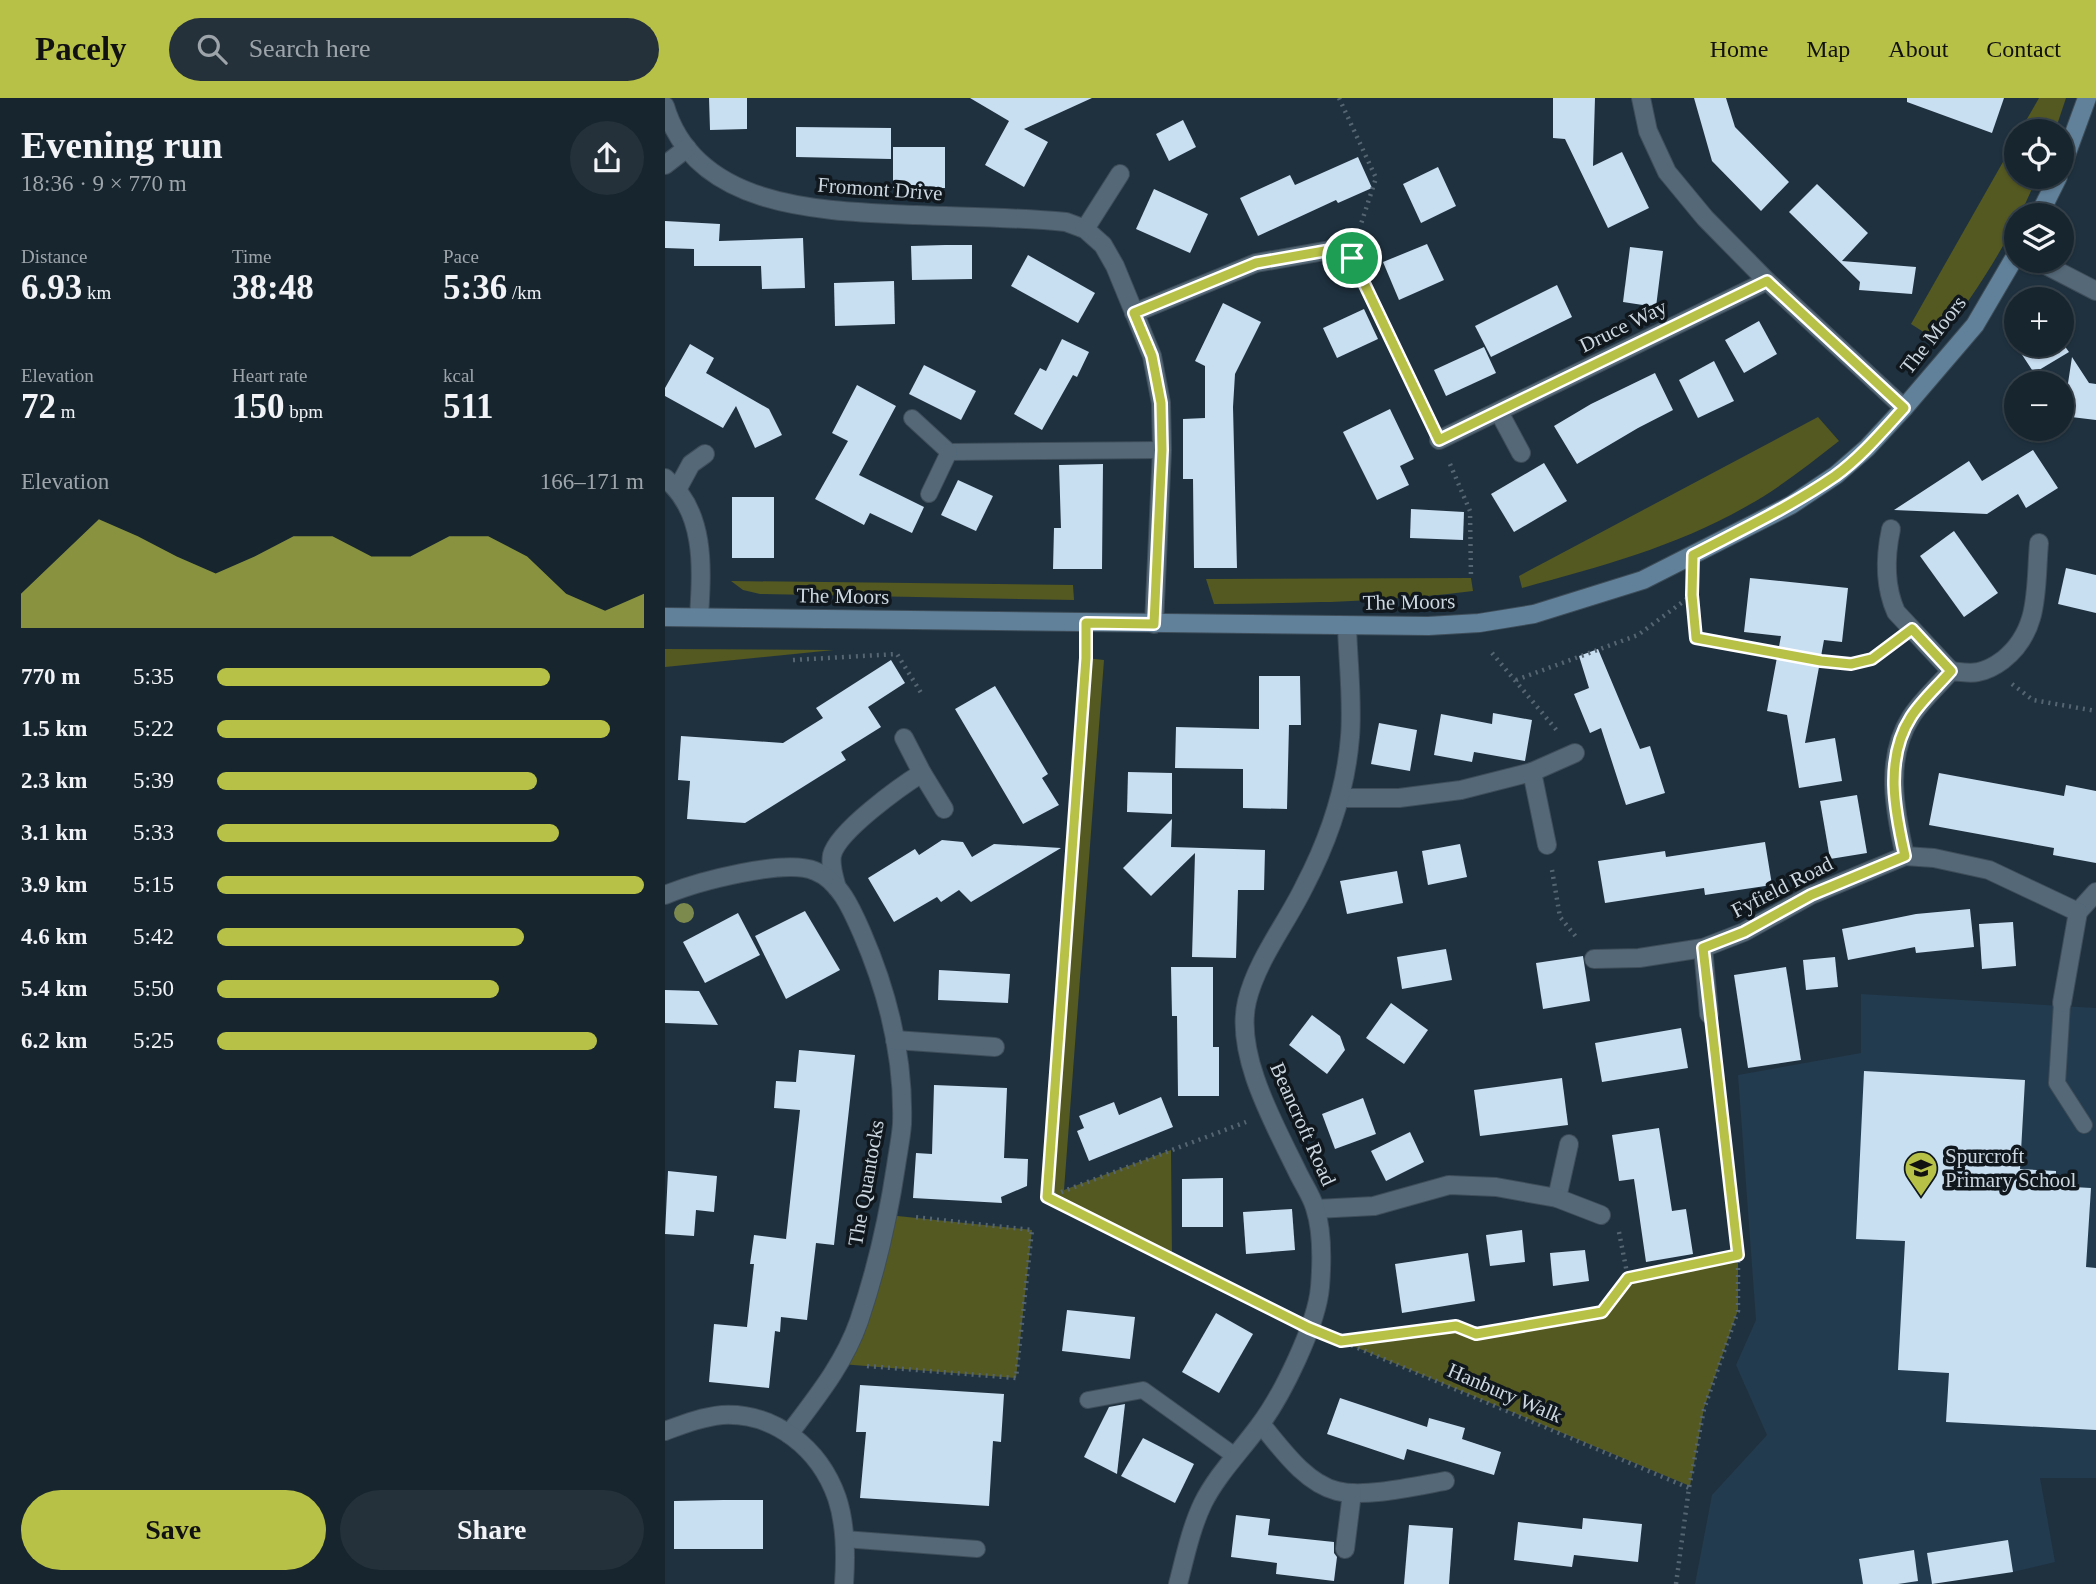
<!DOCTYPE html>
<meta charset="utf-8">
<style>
:root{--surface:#17252f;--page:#24313b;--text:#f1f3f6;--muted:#9ea5aa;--line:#36424b;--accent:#b8c147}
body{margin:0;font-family:Georgia,serif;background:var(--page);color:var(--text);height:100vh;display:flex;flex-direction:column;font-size:26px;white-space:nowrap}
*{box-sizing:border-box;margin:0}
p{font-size:23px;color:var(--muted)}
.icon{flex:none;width:38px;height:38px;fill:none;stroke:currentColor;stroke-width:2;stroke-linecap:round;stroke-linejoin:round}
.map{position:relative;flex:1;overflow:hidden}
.side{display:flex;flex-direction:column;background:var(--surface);width:665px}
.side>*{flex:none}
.buttons{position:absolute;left:1339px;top:21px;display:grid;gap:14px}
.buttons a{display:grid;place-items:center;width:70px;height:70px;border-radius:50%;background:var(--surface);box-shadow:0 2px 5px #0004,0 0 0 2px var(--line);font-size:35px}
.pin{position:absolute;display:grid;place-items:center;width:60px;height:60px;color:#fff;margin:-30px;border:4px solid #fff;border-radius:50%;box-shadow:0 2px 7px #0007}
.round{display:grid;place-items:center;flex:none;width:74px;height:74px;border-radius:37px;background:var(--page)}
.summary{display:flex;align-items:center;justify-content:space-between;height:119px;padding:0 21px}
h1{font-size:38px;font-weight:700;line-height:52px}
.figures{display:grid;grid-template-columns:repeat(3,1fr);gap:10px;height:119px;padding:7px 21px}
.figures div{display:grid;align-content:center}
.figures b{font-size:35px;font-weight:700}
.figures small{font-size:19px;font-weight:400}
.figures p{font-size:19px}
.chart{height:196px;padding:14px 21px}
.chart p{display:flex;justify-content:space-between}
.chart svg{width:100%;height:126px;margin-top:7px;fill:var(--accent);opacity:.7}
.button{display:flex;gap:14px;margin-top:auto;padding:14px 21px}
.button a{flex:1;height:80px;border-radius:42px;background:var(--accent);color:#111;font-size:28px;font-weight:700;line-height:80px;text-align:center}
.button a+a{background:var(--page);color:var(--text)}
ul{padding:0 21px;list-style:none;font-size:23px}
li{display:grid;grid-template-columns:112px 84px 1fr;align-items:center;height:52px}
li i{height:18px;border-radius:9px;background:var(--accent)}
header{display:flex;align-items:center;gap:42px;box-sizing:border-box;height:98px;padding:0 35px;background:var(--accent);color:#111}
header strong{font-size:33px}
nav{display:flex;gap:38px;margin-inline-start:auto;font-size:24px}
.search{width:490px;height:63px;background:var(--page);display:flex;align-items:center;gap:18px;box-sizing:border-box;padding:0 24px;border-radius:38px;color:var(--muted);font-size:26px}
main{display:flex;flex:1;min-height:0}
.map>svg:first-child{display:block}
.built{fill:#233b4e}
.green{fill:#545821}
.building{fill:#c8def1}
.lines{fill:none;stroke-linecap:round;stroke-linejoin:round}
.lane-casing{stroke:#3e4d59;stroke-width:18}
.street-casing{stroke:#3e4d59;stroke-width:20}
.secondary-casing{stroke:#3e4d59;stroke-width:20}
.path{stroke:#556571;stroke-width:4.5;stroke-dasharray:2 5;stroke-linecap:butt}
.lane{stroke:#546878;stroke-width:16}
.street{stroke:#546878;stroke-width:18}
.secondary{stroke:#61819a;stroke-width:18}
.tree{fill:#7d8a4e}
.route-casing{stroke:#fff;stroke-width:14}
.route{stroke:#b8c147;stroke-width:9}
.labels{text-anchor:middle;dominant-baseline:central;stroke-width:7;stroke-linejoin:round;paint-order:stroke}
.street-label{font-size:21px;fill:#ccd7e0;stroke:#10181e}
.poi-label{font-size:21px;fill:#ccd7e0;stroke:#10181e;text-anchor:start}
</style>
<header>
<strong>Pacely</strong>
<div class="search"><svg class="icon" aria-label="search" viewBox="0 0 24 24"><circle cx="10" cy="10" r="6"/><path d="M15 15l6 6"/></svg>Search here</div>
<nav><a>Home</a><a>Map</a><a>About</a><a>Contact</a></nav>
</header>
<main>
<section class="side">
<div class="summary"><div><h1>Evening run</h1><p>18:36 · 9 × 770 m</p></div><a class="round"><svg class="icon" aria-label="share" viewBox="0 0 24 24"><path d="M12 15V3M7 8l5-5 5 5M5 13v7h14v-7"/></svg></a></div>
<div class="figures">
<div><p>Distance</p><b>6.93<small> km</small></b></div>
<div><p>Time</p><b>38:48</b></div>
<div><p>Pace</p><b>5:36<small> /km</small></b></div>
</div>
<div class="figures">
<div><p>Elevation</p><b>72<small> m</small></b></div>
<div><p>Heart rate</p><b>150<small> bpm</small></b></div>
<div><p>kcal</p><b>511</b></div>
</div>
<div class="chart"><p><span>Elevation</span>166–171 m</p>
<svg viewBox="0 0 160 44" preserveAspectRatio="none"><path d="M0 44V32L10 19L20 6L30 12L40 19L50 25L60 19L70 12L80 12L90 19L100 19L110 12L120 12L130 19L140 32L150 38L160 32V44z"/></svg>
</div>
<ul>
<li><b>770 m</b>5:35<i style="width:78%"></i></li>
<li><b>1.5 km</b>5:22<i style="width:92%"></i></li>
<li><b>2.3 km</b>5:39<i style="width:75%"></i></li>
<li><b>3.1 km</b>5:33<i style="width:80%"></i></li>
<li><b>3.9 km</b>5:15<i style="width:100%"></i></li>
<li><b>4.6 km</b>5:42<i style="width:72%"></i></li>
<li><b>5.4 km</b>5:50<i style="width:66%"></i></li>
<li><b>6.2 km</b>5:25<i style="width:89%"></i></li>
</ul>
<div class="button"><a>Save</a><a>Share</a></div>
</section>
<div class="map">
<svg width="1431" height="1486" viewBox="0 0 1431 1486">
<rect width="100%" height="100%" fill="#1f313f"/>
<polygon class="built" points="1196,896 1431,910 1431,1380 1375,1380 1390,1464 1348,1474 1262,1455 1267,1486 1030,1486 1047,1397 1102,1337 1071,1267 1091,1222 1073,977 1196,955"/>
<g class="green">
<polygon points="1374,0 1401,0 1390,33 1355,33"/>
<path d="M 1351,41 L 1351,79 L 1372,79 C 1349,136 1312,193 1274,244 L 1246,226 Z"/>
<path d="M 1153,319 L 1174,343 C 1144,366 1115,390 1082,408 C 1013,448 934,469 857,490 L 854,478 Z"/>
<path d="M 806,480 L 808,493 C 722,504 636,505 549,506 L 541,481 Z"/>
<polygon points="66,483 408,487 409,502 95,496 78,492"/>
<polygon points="0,551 169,552 0,569"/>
<polygon points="421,560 439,562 399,1092 506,1052 507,1161 382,1099"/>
<polygon points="223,1117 367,1132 351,1280 176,1266"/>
<polygon points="1073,1155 1073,1212 1039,1310 1025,1388 676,1243 792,1227 812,1234 937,1212 963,1179"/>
</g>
<g class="building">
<polygon points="44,0 82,0 82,31 45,32"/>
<polygon points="305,0 427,0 359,31 383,44 359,89 320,67 344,23"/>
<polygon points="888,0 930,0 928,68 957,54 984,110 943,130 900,41 888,40"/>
<polygon points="1029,0 1061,0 1070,29 1124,84 1096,113 1047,63"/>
<polygon points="1242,0 1339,0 1327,35 1242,4"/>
<polygon points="518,22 531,49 504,63 491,36"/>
<polygon points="131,29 226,30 226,61 131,59"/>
<rect x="228" y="49" width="52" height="41"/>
<polygon points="693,59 707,90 673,105 671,102 593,138 575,100 625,77 630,87"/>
<polygon points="773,69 791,108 756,125 738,86"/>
<polygon points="1152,86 1203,135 1177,163 1251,169 1247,196 1194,192 1195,184 1124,114"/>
<polygon points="489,91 543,116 525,155 471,131"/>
<polygon points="0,123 55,126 54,143 138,140 140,190 97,191 96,168 29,168 29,151 0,150"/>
<polygon points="762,146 779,182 734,202 718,164"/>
<polygon points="280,147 307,147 307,181 247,182 246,148"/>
<polygon points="965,149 998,153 991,209 958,204"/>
<polygon points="363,157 430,195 413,225 346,188"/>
<polygon points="229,183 230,226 170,228 169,185"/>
<polygon points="892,187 907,219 826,259 810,228"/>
<polygon points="558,205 596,224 570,276 568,309 572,470 529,470 528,381 518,381 518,321 540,320 540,268 530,263"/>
<polygon points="699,211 713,241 672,260 658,230"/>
<polygon points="1094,223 1112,256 1079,275 1060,242"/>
<polygon points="397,241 424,254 412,279 408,277 377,332 349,316 375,270 381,273"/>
<polygon points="1396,243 1404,254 1369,275 1350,246 1396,247"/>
<polygon points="25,246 49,260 41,275 104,311 117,337 90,350 71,308 58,330 0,298 0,290"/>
<polygon points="819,249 831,275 781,298 769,272"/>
<polygon points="1407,259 1424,285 1431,286 1431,322 1398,318"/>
<polygon points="1049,263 1069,303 1033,320 1014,282"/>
<polygon points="259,267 311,293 296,322 244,296"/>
<polygon points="990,275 1008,312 973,330 912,366 889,328 926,306"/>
<polygon points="192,287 231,308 194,377 259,409 247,435 205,415 199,427 150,401 183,343 167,335"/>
<polygon points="725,311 749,361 735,368 744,387 712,402 678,334"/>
<polygon points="1368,352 1393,390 1361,410 1353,396 1322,416 1229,412 1304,363 1317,383"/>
<polygon points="879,365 902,403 849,434 826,396"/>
<polygon points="438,366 437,471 388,471 389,430 396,430 394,367"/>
<polygon points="293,382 328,398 311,433 276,417"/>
<rect x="67" y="399" width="42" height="61"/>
<polygon points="746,411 799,414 798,442 745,440"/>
<polygon points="1289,433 1333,495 1299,519 1255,458"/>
<polygon points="1401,470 1431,477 1431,515 1393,506"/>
<polygon points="1085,480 1183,490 1177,544 1159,542 1140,645 1170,640 1177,683 1134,690 1122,617 1102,613 1116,538 1079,534"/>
<polygon points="933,551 975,651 985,648 1000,695 961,707 936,630 925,635 909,596 924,590 914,558"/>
<polygon points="226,562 240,585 203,609 216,629 176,654 181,662 80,725 22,721 25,683 13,682 16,638 118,645 158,620 151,610"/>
<polygon points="594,578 635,578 636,627 624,627 622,711 578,710 578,671 510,670 511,629 594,631"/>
<polygon points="330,588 383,676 377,680 394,707 358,726 290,611"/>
<polygon points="828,615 867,622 860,663 809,654 807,664 769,657 776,616 827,626"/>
<polygon points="714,625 752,632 745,673 706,666"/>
<polygon points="463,674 507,675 507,716 462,714"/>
<polygon points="1274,675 1399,698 1401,687 1431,693 1431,765 1388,757 1389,750 1264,727"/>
<polygon points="1192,697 1202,755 1165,761 1155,703"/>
<polygon points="507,721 506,749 600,752 599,792 573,792 571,860 527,859 530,755 486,798 458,770"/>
<polygon points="277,742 298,744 307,759 329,746 396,750 306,804 294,792 276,804 272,799 229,824 203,780 250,751 254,757"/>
<polygon points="1100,744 1107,787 1040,797 1039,790 940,805 933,763 1000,753 1001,759"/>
<polygon points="795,746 802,779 763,787 757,753"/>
<polygon points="732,773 738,805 682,816 675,783"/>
<polygon points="1305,811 1309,849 1251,855 1250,849 1183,862 1177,831 1251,816"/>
<polygon points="140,813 175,872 121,901 90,838"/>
<polygon points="73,815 95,857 40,885 18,844"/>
<polygon points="1348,824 1351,868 1317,871 1314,826"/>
<polygon points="781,851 787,882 737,891 732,859"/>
<polygon points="918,858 925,903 878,911 871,865"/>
<polygon points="1170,859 1173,889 1141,892 1138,862"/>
<polygon points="506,869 548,869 548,949 554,949 554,998 513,998 512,918 507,918"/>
<polygon points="1121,869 1136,962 1083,970 1069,877"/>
<polygon points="274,872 345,876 343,905 273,902"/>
<polygon points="0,892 34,893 53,927 0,925"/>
<polygon points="726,905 763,932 739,966 701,940"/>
<polygon points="647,917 675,938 680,952 662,976 624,947"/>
<polygon points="1016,930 1023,970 937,984 930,945"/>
<polygon points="134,952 190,957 169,1147 151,1145 142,1222 116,1219 115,1234 110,1233 104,1290 44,1284 49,1226 82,1229 89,1166 85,1166 89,1137 121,1141 135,1012 109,1010 111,983 131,984"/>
<polygon points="1199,973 1360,982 1355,1071 1391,1073 1391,1088 1426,1090 1421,1169 1431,1170 1431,1332 1281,1324 1284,1275 1233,1272 1240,1143 1191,1141"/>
<polygon points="897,980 903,1027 815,1038 809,992"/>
<polygon points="269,987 342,990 339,1060 363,1061 362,1088 336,1099 337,1105 248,1100 251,1055 267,1056"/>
<polygon points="496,999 508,1029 424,1063 412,1033 419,1030 414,1018 449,1004 454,1017"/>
<polygon points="698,1000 711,1036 670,1051 657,1016"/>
<polygon points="994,1030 1007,1113 1021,1111 1028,1156 981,1164 969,1081 954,1083 947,1037"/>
<polygon points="745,1034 759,1064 721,1083 706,1053"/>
<polygon points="3,1073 52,1078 49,1114 31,1112 29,1138 0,1136"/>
<polygon points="558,1080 558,1129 517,1129 517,1081"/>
<polygon points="627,1111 630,1152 581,1156 578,1114"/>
<polygon points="857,1132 860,1164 825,1168 821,1137"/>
<polygon points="920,1152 924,1183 888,1188 885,1155"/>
<polygon points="803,1155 810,1203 737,1215 730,1166"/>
<polygon points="402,1212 470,1219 465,1261 397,1253"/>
<polygon points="551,1215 588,1236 554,1295 517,1274"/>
<polygon points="195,1287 339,1296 336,1344 328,1343 324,1408 195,1400 201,1334 191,1334"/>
<polygon points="675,1300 762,1329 764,1320 800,1330 797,1341 836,1354 829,1377 742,1351 739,1362 662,1336"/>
<polygon points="460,1306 452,1376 419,1359 444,1309"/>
<polygon points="478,1340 529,1366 510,1405 456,1378"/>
<polygon points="58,1402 98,1402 98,1451 9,1451 9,1403"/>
<polygon points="571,1417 605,1421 603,1437 669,1444 669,1455 672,1459 669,1483 611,1476 612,1465 566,1459"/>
<polygon points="918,1420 977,1426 973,1464 909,1457 907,1469 849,1462 853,1424 917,1431"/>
<polygon points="744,1427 788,1430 784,1486 739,1486"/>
<polygon points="1343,1442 1348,1474 1267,1486 1262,1455"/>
<polygon points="1249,1452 1253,1483 1233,1486 1198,1486 1194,1461"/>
</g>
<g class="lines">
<defs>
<g id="lane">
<polyline points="247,320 284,354 497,352"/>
<polyline points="264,396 284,354"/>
<polyline points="1397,905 1392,985 1419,1027"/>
<polyline points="423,1302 478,1292 570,1358"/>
<polyline points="179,1441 312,1451"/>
</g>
<g id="street">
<polyline points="976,0 983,33 1002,74 1040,120 1102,183 1239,310"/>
<path d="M 0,8 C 31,113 162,113 251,117 C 301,119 351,119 401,124 L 420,131 L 438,147 L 450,168 L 487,258 L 496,305 L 497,352 L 489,526"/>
<polyline points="0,67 22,50"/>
<polyline points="420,131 455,76"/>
<polyline points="1373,163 1431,193"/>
<polyline points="469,215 591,165 688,148"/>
<polyline points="834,314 856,355"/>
<polyline points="774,342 1102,183"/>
<path d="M 0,380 C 41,414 37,470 34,519"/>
<polyline points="13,390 26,366 40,356"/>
<path d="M 1226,431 C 1220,459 1219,487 1231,514 L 1286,573"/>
<polyline points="239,640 257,675"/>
<polyline points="676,700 734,700 796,692 867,674"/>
<polyline points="882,747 867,674 910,655"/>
<path d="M 1240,758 C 1230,714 1219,661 1246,619 C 1256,603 1273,588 1286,573 C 1295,574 1305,576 1313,574 C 1323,572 1330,568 1338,562 C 1376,532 1370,489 1374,445"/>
<path d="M 172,790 C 169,779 165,768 167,757 C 173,733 236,688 257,675 L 279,711"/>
<path d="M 0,797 C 31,784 120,760 150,773 C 175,783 187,812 197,835 C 223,895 239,961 237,1026 C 236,1040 233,1054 231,1068 C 223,1121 211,1173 194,1223 C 179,1266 151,1300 124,1336"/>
<polyline points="1413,814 1431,794"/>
<polyline points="1038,850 1044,916"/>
<polyline points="929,861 974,860 1038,850 1079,834 1146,797 1240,758 1269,760 1324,772 1413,814"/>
<polyline points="1397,905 1413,814"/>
<polyline points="230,942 330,949"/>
<polyline points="892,1100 904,1046"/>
<polyline points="651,1111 709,1108 784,1087 831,1089 892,1100 936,1117"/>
<path d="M 596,1326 C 616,1350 640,1385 672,1393 C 700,1400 751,1388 780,1383"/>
<path d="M 0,1333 C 19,1326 37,1319 57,1317 C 110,1314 155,1351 172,1400 C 181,1427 181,1458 179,1486"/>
<polyline points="680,1451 687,1395"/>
<path d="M 513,1486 C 520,1459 526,1430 538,1405 C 552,1377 575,1354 594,1328 C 617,1298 652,1226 655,1189 C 657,1164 658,1134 650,1110 C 647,1099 639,1087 634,1077 C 611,1029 569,957 582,903 C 592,862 621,826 639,789 C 663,743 681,691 685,639 C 688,603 683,564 682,528"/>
</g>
<g id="secondary">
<polyline points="1396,71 1422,0"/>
<polyline points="1374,117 1393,79"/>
<polyline points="0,519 763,528 814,525 869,516 978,482 1126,407 1171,377 1202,350 1239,310 1310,227 1351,157"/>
</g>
</defs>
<use href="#lane" class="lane-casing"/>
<use href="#street" class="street-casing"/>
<use href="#secondary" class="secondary-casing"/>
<g class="path">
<polyline points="674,0 711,80 696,126"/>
<polyline points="693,173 764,320"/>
<polyline points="785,366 805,413 806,480"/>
<polyline points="1028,486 1031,540 1156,563 1186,566 1207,561 1226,546"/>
<polyline points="421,550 382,1099 621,1218"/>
<polyline points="827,555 894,635"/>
<polyline points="128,562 232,556 258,598"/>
<polyline points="851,582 973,537 1027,497"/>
<polyline points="1347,586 1368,602 1431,613"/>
<polyline points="887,772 895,819 912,840"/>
<polyline points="383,1099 581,1024"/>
<polyline points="954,1134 963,1180"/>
<polyline points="667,1239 1024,1390"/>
<polyline points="677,1243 791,1228 812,1236 937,1214 963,1180 1073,1156"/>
<polyline points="202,1268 351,1280 367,1132 248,1119"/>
<polyline points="1011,1486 1024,1390 1039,1311 1073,1213 1073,1156 1047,941"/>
</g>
<use href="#lane" class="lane"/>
<use href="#street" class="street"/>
<use href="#secondary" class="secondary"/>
</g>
<circle class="tree" cx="19" cy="815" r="10"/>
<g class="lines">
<defs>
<path id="route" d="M 688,148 L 687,160 L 774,342 L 1102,183 L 1239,310 C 1217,334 1196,359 1170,378 C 1125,409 1076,432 1028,457 L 1027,497 L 1031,540 L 1156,563 L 1186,566 L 1207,561 L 1247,531 L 1286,573 C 1273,588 1256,603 1246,619 C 1219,661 1230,714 1240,758 L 1146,797 L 1079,834 L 1038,850 L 1073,1157 L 963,1180 L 937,1214 L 811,1236 L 791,1228 L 676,1243 L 644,1230 L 382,1099 L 421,560 L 421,525 L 489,526 L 497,352 L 496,305 L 487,258 L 469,215 L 591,165 Z"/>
</defs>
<use href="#route" class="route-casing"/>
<use href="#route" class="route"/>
</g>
<defs>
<symbol id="school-pin" viewBox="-11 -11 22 30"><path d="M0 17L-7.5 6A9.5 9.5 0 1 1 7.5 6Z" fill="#b8c147" stroke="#10181e"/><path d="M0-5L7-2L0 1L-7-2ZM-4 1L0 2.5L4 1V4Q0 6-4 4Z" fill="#111"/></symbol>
</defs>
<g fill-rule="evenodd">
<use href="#school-pin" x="1237" y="1051" width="38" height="52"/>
</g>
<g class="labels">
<g class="street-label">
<text transform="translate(215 91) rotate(4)">Fromont Drive</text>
<text transform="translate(958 228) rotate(-26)">Druce Way</text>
<text transform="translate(1268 237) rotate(-52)">The Moors</text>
<text transform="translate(178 498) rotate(1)">The Moors</text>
<text transform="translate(744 504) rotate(-1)">The Moors</text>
<text transform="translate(1117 789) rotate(-27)">Fyfield Road</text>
<text transform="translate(638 1026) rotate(66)">Beancroft Road</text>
<text transform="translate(201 1085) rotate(-80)">The Quantocks</text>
<text transform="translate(840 1295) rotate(23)">Hanbury Walk</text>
</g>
<g class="poi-label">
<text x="1280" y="1058">Spurcroft<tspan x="1280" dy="24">Primary School</tspan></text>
</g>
</g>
</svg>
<div class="buttons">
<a><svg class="icon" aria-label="locate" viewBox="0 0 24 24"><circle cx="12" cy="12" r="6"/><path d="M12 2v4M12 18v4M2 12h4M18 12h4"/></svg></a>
<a><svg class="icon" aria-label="layers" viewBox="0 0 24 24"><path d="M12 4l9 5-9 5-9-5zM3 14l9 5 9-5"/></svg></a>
<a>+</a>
<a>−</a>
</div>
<div class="pin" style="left:687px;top:160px;background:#1e9e55"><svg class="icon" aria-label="arrive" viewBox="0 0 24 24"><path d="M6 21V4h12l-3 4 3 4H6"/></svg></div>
</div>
</main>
